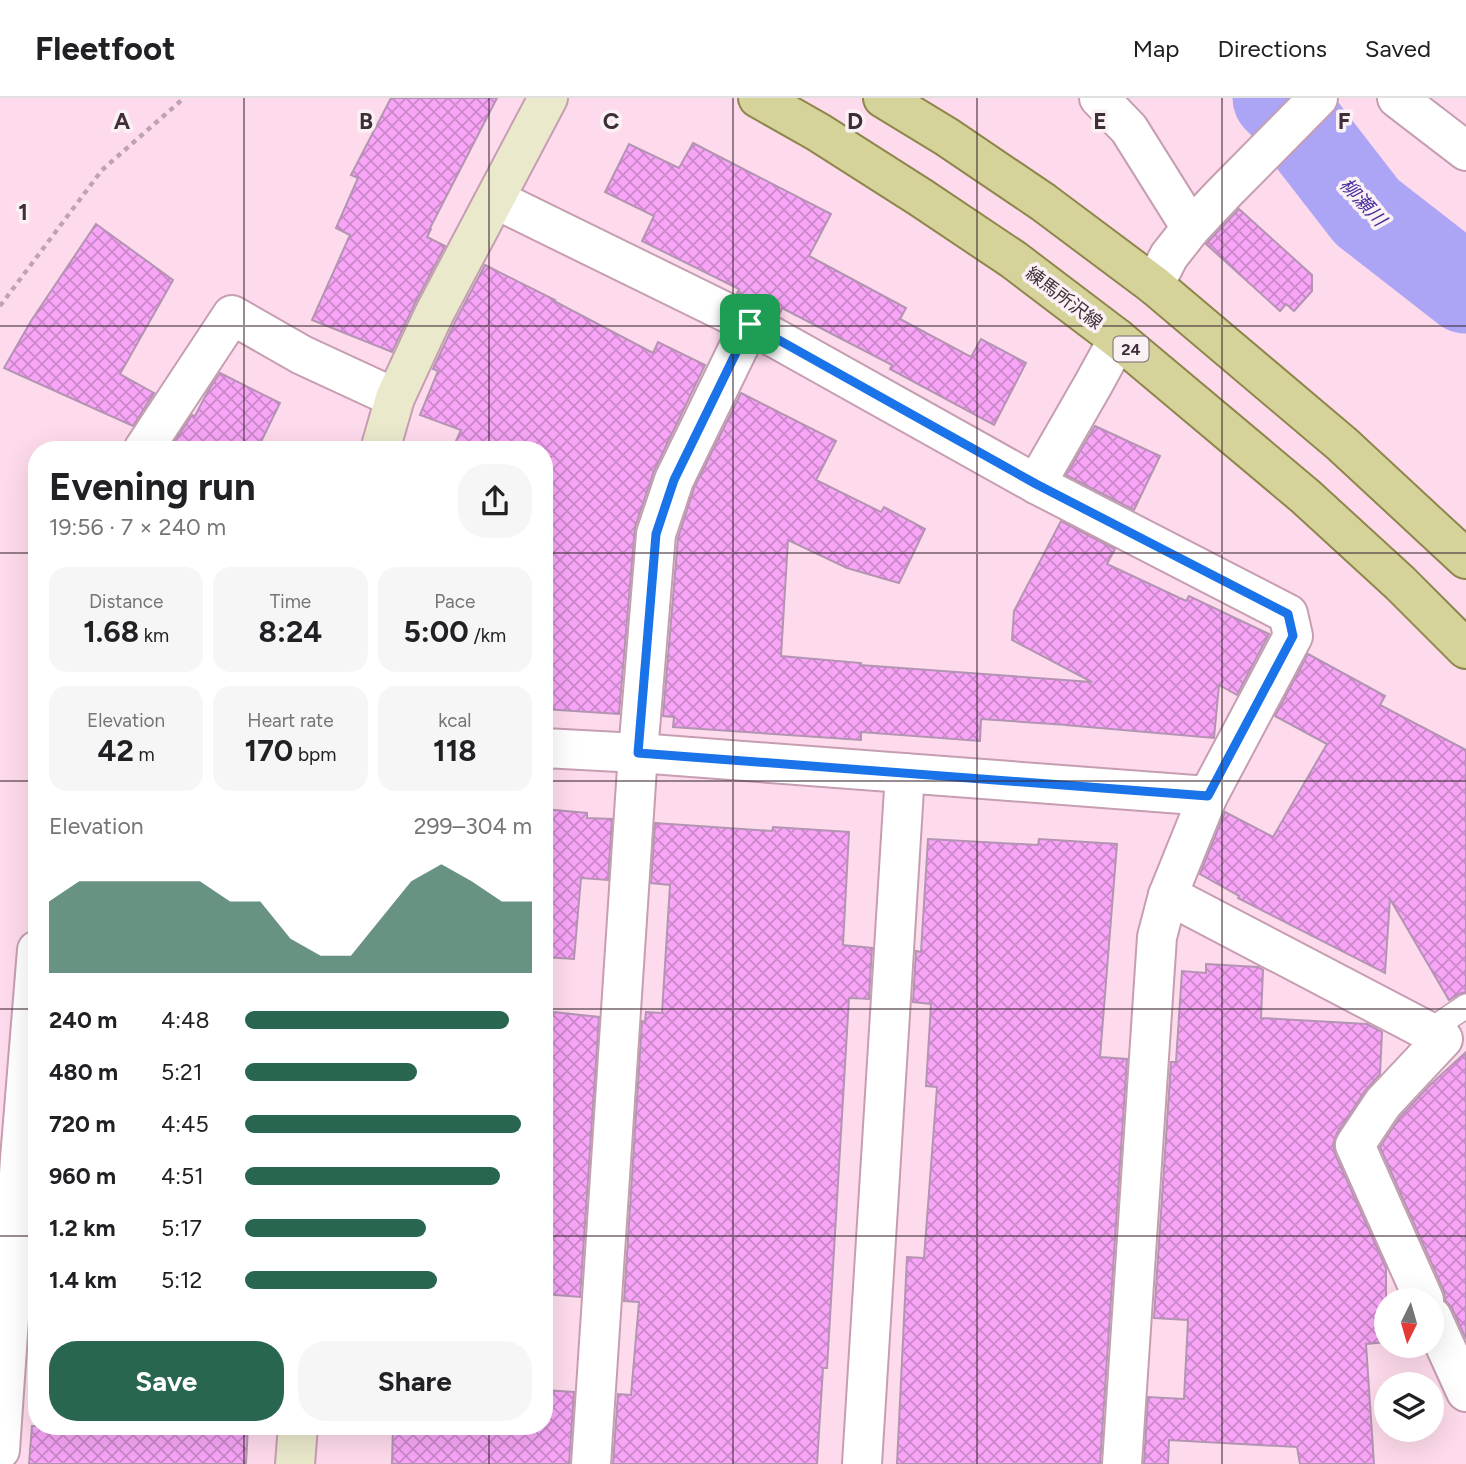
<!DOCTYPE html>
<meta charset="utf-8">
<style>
:root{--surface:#fff;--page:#f6f6f6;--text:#202124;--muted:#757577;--line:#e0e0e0;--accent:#296650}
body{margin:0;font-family:Figtree,"Noto Sans JP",sans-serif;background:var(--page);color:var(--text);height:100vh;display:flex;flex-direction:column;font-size:26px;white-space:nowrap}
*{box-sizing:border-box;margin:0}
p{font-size:23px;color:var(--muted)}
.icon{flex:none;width:38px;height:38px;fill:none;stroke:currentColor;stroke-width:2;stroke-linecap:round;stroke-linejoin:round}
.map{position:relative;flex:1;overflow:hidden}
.drawer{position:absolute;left:28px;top:343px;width:525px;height:994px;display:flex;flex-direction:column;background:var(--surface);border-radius:28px;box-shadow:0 7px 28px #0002}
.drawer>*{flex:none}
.needle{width:46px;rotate:185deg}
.controls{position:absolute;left:1374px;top:1190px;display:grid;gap:14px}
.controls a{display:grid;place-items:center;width:70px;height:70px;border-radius:50%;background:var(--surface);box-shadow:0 7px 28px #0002;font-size:35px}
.pin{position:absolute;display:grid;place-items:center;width:60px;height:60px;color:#fff;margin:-30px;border-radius:14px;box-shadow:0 4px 10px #0006}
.round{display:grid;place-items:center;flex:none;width:74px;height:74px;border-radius:28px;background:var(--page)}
.summary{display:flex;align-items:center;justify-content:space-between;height:119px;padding:0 21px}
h1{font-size:38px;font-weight:700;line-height:52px}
.stats{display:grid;grid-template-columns:repeat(3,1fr);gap:10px;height:119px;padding:7px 21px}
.stats div{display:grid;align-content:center;border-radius:18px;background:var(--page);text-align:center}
.stats b{font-size:30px;font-weight:700}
.stats small{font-size:19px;font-weight:400}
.stats p{font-size:19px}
.chart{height:196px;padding:14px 21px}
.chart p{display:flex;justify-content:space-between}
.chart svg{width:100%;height:126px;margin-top:7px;fill:var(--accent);opacity:.7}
.cta{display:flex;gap:14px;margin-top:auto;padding:14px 21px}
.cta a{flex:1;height:80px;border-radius:28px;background:var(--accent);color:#fff;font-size:28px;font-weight:700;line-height:80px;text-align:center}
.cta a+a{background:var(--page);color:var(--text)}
ul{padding:0 21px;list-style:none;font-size:23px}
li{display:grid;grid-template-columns:112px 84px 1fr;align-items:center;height:52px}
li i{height:18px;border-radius:9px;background:var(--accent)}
header{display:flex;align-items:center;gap:42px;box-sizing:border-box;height:98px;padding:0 35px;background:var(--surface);border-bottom:2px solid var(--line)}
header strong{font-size:33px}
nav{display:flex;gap:38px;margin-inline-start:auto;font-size:24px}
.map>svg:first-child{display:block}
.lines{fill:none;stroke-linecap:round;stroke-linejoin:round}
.river{stroke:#aca5f5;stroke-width:89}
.building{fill:url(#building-cross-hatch);stroke:#b394b2;stroke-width:2}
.lane-casing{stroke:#c69eb2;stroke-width:26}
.street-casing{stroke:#c69eb2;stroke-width:42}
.secondary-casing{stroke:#c69eb2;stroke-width:42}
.primary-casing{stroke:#8e864b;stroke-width:42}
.path{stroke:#c0a3b1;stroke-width:4.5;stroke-dasharray:5 5;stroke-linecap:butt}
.lane{stroke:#fff;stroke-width:23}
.street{stroke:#fff;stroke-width:38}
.secondary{stroke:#eae9cc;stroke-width:38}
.primary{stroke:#d5d39a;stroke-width:38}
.route-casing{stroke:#fff;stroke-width:14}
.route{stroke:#1a73e8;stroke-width:9}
.grid{fill:none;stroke:#3f2e37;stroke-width:2;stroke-opacity:0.55}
.labels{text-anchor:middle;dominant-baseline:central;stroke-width:7;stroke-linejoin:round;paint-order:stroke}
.shield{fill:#faf1f5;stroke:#776870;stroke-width:2}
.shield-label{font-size:16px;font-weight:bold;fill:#3f2e37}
.street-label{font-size:18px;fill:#3f2e37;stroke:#faf1f5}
.water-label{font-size:19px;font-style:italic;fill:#492d9e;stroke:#faf1f5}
.grid-label{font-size:23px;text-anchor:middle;font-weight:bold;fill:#3f2e37;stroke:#faf1f5;stroke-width:7;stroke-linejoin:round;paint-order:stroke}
</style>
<header>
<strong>Fleetfoot</strong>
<nav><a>Map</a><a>Directions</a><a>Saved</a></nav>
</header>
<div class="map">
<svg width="1466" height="1366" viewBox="0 0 1466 1366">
<defs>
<pattern id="building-cross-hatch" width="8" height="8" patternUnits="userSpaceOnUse" patternTransform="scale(1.75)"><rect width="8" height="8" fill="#f8a5f7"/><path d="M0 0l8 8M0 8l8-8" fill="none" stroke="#ca87c9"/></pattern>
</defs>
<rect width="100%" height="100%" fill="#fedbec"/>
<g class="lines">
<polyline class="river" points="1277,0 1284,7 1367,114 1466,191"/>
</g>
<g class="building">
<polygon points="391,0 497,0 430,130 431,131 427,139 445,148 414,207 392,254 312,222 350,137 336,130 358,80 351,77"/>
<polygon points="693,45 831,116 809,158 906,210 900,221 971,259 981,241 1026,265 994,327 890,271 892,267 782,210 779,217 737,195 739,191 642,143 654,118 605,94 629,46 679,70"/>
<polygon points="1239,111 1312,177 1312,193 1294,213 1286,206 1280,213 1206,146"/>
<polygon points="96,126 173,182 120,276 154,295 133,328 4,270 31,223"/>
<polygon points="485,167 555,202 554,203 653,255 658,244 705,267 654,373 635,429 619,616 544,611 544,352 452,352 461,332 420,317 438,273 433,271 454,226"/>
<polygon points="220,275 280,305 257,352 178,352 180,349 173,346 192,317 195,318 208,293"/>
<polygon points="741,295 836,343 816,382 881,414 884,409 925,431 899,485 847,470 788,442 781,558 861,565 860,567 1092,584 1012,542 1014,513 1061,423 1115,451 1107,466 1186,503 1189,498 1269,536 1237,597 1219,587 1214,640 1065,627 1067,627 981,621 980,643 861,634 861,642 673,629 674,619 663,618 678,440 694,390"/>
<polygon points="1095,328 1160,358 1134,412 1066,377"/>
<polygon points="1308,556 1385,598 1380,607 1466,652 1466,894 1459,896 1449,902 1390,801 1385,875 1238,800 1239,798 1200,776 1225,714 1273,739 1327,646 1275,618"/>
<polygon points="544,711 587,715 587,720 612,721 608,782 581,780 574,861 544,859"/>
<polygon points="655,725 772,733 773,729 849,734 843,847 872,850 869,901 849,900 827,1270 823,1270 817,1366 613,1366 618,1296 631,1297 639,1204 624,1203 642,923 645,924 646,914 662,915 670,787 651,785"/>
<polygon points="928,741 1038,747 1039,741 1117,746 1100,959 1127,961 1100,1366 897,1366 907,1159 924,1160 937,989 926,988 931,906 913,904 916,853 921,854"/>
<polygon points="1206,866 1258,869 1263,872 1261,920 1367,926 1382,934 1380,976 1365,993 1337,1035 1333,1046 1335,1056 1386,1170 1386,1244 1366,1246 1374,1366 1300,1366 1297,1349 1169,1342 1168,1366 1144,1366 1148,1299 1184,1301 1188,1222 1154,1220 1171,964 1176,964 1182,873 1206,875"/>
<polygon points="544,913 599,919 580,1199 544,1196"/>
<polygon points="1466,954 1466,1241 1452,1210 1445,1202 1444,1193 1380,1049 1400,1019 1429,988"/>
<polygon points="544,1292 574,1294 569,1366 392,1366 393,1328 544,1328"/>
<polygon points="32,1328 248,1328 246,1366 29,1366"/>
</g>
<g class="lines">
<defs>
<polyline id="lane" points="1429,933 1466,908"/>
<g id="street">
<polyline points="1099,0 1129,31 1191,130 1169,158 1154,187"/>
<polyline points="1397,0 1466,53"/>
<polyline points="495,101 750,226 1036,386 1288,516 1293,538 1208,698 1168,797 1157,839 1122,1366"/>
<polyline points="1191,130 1225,94 1318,0"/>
<polyline points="143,352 232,217 302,257 395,300"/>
<polyline points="1036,386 1094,285 1118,241"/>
<polyline points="544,650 638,655 1208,698"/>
<polyline points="1168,797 1443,941 1383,1005 1355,1047 1424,1202"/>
<polyline points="1432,1219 1466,1294"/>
<polyline points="0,1352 20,1061 37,852"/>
<polyline points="591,1366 638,655 656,436 674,382 750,226"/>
<polyline points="862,1366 905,675"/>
</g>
<g id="secondary">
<polyline points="380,352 395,300 434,216 548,0"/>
<polyline points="295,1366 298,1328"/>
</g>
<g id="primary">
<polyline points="758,0 818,34 920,99 1014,162 1118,241 1305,398 1400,485 1466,551"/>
<polyline points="883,0 947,39 1043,104 1154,187 1342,346 1466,461"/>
</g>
</defs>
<use href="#lane" class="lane-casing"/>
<use href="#street" class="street-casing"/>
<use href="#secondary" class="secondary-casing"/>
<use href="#primary" class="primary-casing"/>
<polyline class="path" points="0,208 102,72 184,0"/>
<use href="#lane" class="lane"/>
<use href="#street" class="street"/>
<use href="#secondary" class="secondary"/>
<use href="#primary" class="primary"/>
</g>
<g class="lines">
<defs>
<polygon id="route" points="750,226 1036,386 1288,516 1293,538 1208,698 638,655 656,436 674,382"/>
</defs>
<use href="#route" class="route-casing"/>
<use href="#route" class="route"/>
</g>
<path class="grid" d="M 244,0 L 244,352M 489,0 L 489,352M 733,0 L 733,1366M 977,0 L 977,1366M 1222,0 L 1222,1366M 0,228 L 1466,228M 0,455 L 37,455M 544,455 L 1466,455M 0,683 L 37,683M 544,683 L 1466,683M 0,911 L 37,911M 544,911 L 1466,911M 0,1138 L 37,1138M 544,1138 L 1466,1138M 244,1328 L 244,1366M 489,1328 L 489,1366"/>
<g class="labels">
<rect class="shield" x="1113.5" y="238.5" width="35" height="25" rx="5"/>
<g class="shield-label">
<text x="1131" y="251">24</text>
</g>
<g class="street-label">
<text transform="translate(1064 200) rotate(37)">練馬所沢線</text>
</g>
<g class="water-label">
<text transform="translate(1363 104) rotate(47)">柳瀬川</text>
</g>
</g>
<g class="grid-label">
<text x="122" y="31">A</text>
<text x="366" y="31">B</text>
<text x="611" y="31">C</text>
<text x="855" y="31">D</text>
<text x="1100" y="31">E</text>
<text x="1344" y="31">F</text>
<text x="23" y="122">1</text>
</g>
</svg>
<div class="controls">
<a><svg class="needle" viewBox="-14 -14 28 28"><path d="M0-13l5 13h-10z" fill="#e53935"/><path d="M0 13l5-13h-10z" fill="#757577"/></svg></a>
<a><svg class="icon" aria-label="layers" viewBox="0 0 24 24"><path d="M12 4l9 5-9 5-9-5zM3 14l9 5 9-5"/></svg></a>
</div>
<div class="pin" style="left:750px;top:226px;background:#1e9e55"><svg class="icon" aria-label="arrive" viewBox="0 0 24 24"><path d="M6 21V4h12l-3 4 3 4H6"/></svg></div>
<section class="drawer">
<div class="summary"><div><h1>Evening run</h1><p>19:56 · 7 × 240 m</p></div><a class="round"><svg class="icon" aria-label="share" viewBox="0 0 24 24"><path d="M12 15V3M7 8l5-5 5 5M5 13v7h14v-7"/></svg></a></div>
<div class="stats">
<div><p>Distance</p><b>1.68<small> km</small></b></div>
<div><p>Time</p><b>8:24</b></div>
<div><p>Pace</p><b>5:00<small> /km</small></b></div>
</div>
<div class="stats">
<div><p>Elevation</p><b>42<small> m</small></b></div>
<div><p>Heart rate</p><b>170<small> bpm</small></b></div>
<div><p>kcal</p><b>118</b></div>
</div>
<div class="chart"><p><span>Elevation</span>299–304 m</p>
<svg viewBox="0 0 160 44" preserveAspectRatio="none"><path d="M0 44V19L10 12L20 12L30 12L40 12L50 12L60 19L70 19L80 32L90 38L100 38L110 25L120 12L130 6L140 12L150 19L160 19V44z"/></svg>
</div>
<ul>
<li><b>240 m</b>4:48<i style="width:92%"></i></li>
<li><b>480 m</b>5:21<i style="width:60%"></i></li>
<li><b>720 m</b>4:45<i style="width:96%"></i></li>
<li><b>960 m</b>4:51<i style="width:89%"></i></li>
<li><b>1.2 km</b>5:17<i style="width:63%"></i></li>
<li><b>1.4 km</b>5:12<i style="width:67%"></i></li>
</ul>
<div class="cta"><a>Save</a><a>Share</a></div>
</section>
</div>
